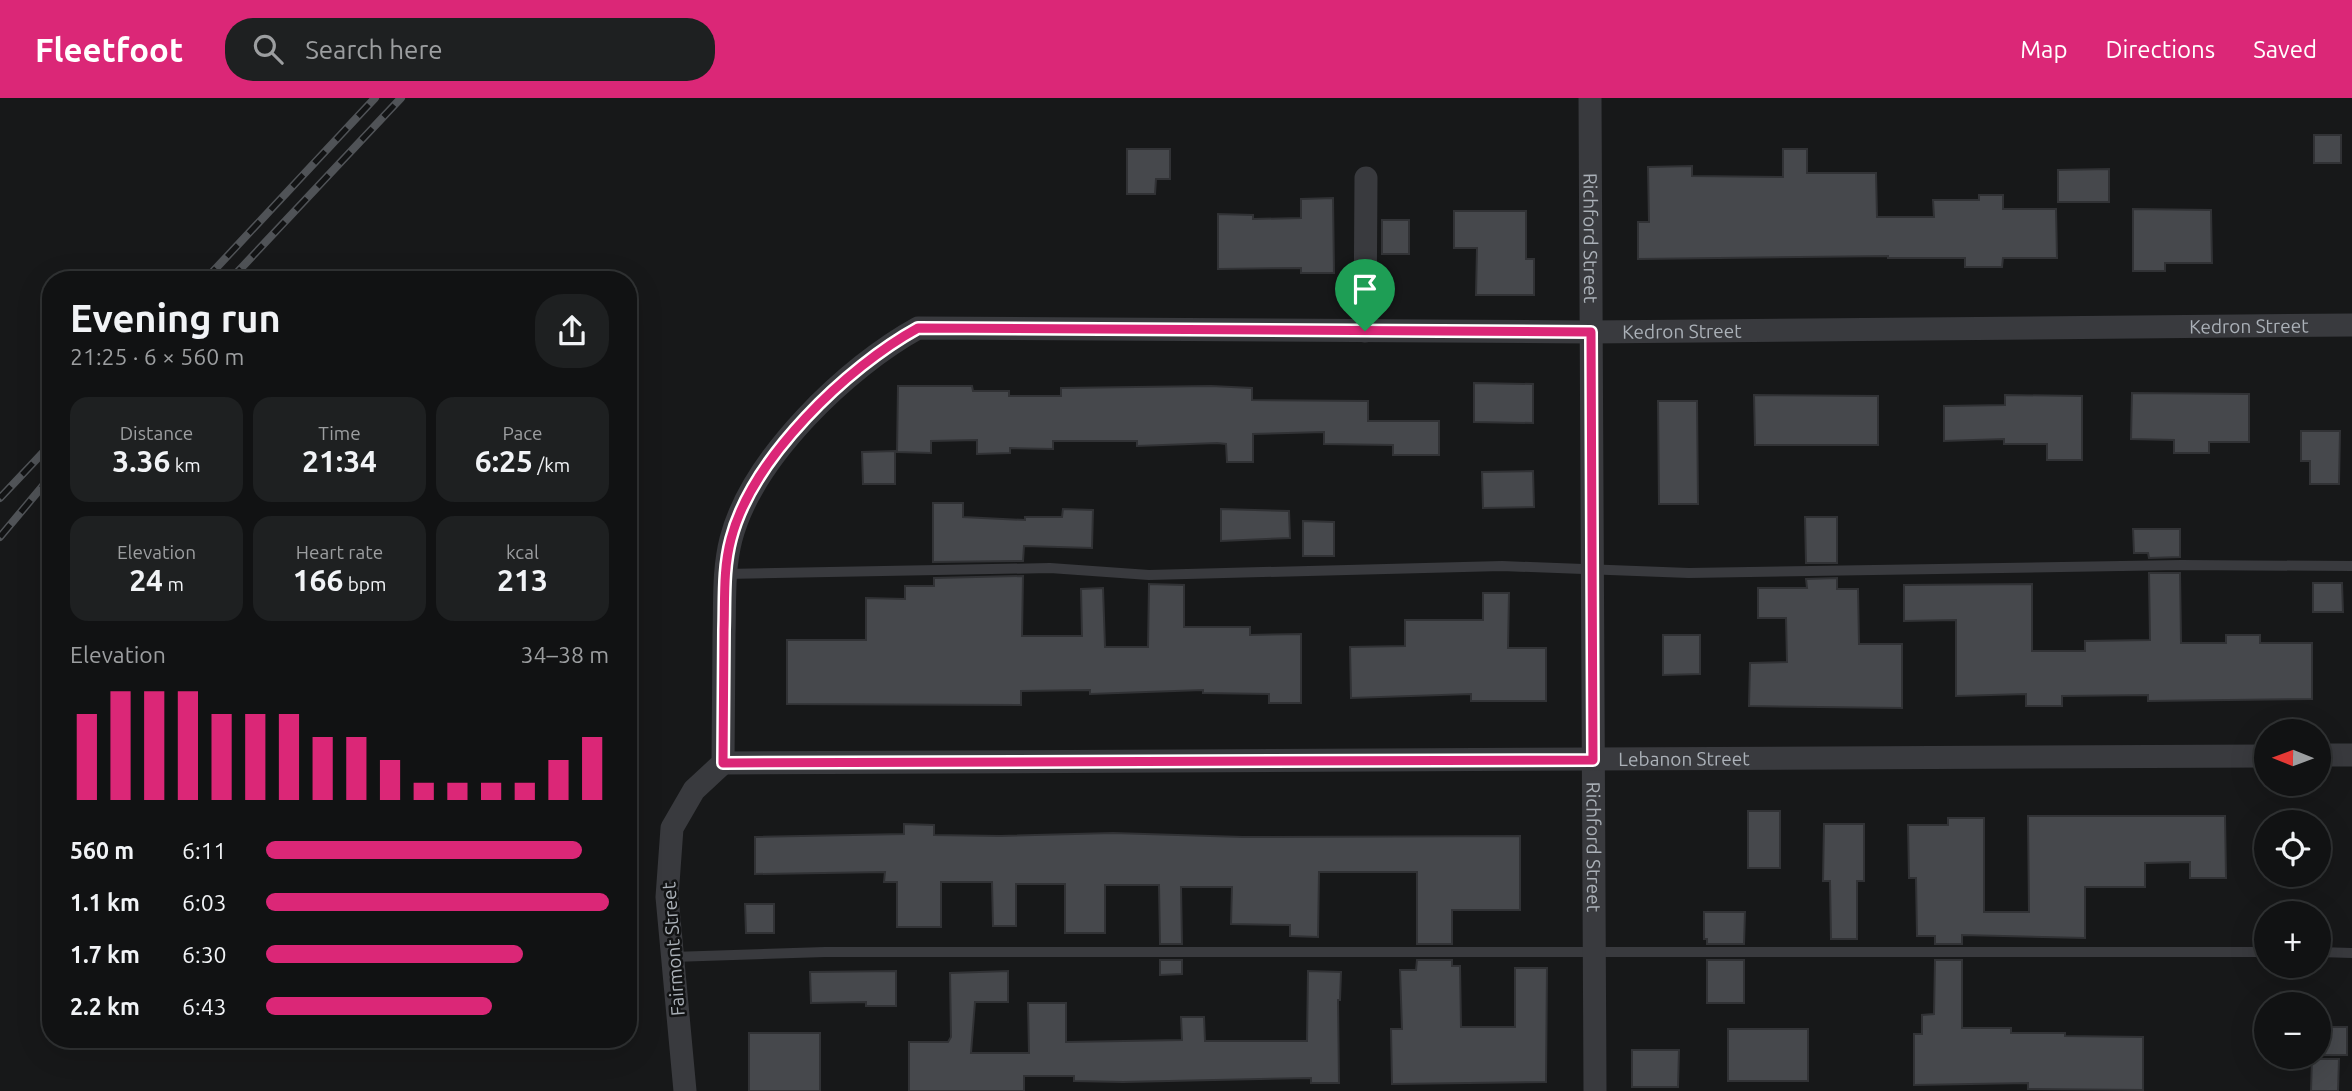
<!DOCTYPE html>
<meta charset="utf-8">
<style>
:root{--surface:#111213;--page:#1e2021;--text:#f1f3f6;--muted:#9c9ea0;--line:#303233;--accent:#db2777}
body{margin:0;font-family:Ubuntu,sans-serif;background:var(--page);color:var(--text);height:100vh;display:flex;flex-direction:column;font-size:26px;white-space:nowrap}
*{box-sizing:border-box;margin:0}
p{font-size:23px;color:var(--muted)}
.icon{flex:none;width:38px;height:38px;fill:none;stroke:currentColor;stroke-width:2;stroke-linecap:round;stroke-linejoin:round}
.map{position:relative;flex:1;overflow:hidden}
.drawer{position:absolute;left:42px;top:173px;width:595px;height:777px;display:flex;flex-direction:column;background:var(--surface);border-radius:28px;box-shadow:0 7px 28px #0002,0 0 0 2px var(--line)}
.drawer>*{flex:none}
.needle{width:46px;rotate:271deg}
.controls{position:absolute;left:2254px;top:621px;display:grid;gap:14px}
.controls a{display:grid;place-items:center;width:77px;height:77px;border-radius:50%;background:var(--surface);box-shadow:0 7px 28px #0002,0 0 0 2px var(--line);font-size:35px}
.pin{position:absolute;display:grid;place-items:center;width:60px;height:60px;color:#fff;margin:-72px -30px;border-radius:50% 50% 50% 0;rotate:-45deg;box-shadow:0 0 7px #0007}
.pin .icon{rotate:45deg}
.round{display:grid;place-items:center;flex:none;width:74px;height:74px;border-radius:28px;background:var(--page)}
.headline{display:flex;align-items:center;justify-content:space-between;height:119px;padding:0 28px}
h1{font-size:38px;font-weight:600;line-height:52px}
.metrics{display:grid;grid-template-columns:repeat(3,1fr);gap:10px;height:119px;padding:7px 28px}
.metrics div{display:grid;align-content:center;border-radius:18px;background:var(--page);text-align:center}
.metrics b{font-size:30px;font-weight:600}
.metrics small{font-size:19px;font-weight:400}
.metrics p{font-size:19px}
.chart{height:196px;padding:14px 28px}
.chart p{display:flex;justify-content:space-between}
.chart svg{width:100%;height:126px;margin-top:7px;stroke:var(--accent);stroke-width:6}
ul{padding:0 28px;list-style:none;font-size:23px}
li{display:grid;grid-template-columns:112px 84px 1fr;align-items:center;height:52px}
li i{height:18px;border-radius:9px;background:var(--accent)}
header{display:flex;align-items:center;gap:42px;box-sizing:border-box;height:98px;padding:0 35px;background:var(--accent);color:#fff}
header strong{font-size:33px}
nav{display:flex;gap:38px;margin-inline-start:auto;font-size:24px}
.search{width:490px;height:63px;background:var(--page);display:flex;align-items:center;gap:18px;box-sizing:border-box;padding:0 24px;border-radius:28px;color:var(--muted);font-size:26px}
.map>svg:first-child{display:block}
.building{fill:#46484c;stroke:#313235;stroke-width:2}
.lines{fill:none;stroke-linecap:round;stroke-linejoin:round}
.service{stroke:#393a3e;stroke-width:10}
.minor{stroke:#393a3e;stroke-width:23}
.rail-casing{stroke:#505357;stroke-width:8}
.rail{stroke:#121314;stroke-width:5;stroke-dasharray:16;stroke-linecap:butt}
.route-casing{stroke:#fff;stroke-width:14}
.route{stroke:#db2777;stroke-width:9}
.labels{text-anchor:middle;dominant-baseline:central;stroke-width:5;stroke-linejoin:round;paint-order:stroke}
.street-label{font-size:19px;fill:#abb1b8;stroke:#121314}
</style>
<header>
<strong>Fleetfoot</strong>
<div class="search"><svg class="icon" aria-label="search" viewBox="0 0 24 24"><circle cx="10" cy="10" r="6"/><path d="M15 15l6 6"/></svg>Search here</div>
<nav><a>Map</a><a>Directions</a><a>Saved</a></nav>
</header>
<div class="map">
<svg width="2352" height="993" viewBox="0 0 2352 993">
<rect width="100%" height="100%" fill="#171819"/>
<g class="building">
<rect x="2314" y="37" width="27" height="28"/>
<polygon points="1127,51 1170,51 1170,81 1156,81 1155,96 1127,96"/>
<polygon points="1783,51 1807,51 1807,75 1876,75 1877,119 1934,119 1933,102 1979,102 1979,97 2003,97 2003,111 2056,111 2057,160 2003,160 2002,169 1965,169 1965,160 1888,160 1888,158 1638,161 1638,124 1649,124 1648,69 1692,68 1692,78 1783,79"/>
<polygon points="2109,71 2109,104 2058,104 2058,72"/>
<polygon points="1333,100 1334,175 1301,175 1301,170 1218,171 1218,116 1253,117 1253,121 1301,120 1301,101"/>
<polygon points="2133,111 2211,112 2212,165 2165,165 2165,173 2133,173"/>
<polygon points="1454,113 1526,113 1526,161 1534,161 1534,197 1476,197 1477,150 1454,150"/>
<rect x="1382" y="122" width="27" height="34"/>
<polygon points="1474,285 1533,286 1533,325 1474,324"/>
<polygon points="898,288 972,288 973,293 1009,293 1009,298 1061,298 1061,290 1211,288 1252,290 1252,302 1368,303 1368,323 1439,323 1439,357 1393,357 1393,347 1324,346 1324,334 1253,336 1253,364 1227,364 1226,346 1217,345 1137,348 1137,343 1053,343 1053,351 1010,350 1010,355 977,356 977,342 931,343 931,355 897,354"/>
<polygon points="2132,295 2249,296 2249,344 2209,344 2209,355 2174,355 2174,342 2131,341"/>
<polygon points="1754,297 1878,298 1878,347 1755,347"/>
<polygon points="2005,297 2082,298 2082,362 2047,362 2047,346 2004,346 2004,341 1944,343 1944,308 2005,307"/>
<polygon points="1658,303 1697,303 1698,406 1659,406"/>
<polygon points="2301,333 2340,333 2339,386 2310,386 2310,363 2301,363"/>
<polygon points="895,353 895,386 863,386 862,354"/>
<polygon points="1533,373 1534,409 1483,410 1482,374"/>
<polygon points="933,405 963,405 963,419 1025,422 1025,419 1062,419 1063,411 1093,412 1092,450 1024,448 1023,463 933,464"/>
<polygon points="1221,411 1289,413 1290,440 1221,443"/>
<polygon points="1805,419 1837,419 1837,465 1806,465"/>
<polygon points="1303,423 1334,424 1334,458 1303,458"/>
<polygon points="2133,431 2180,431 2180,459 2149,460 2148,455 2134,455"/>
<polygon points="2149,475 2180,475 2181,545 2226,545 2226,537 2260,537 2260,545 2312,545 2312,601 2148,603 2148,597 2062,598 2062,608 2026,608 2026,596 1956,598 1956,522 1904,523 1904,487 2032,486 2032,553 2085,553 2085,543 2150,542"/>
<polygon points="1023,478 1022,538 1082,538 1081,491 1103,490 1105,549 1148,549 1149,486 1184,487 1184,529 1250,529 1250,537 1301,536 1301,605 1269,605 1269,596 1203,595 1203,592 1090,596 1090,592 1021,593 1021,607 787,606 787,542 866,542 866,500 905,501 905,488 934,488 934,480"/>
<polygon points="1837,480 1837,491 1858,491 1859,546 1902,546 1902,610 1749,608 1750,565 1787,564 1786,520 1758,520 1758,490 1807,490 1806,481"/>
<polygon points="2313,485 2342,485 2343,514 2313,514"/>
<polygon points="1483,495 1509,495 1508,550 1546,550 1546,603 1471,603 1471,596 1351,600 1350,549 1405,548 1405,522 1483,522"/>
<polygon points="1663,537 1700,537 1700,576 1663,577"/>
<rect x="1748" y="713" width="32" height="57"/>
<polygon points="2028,718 2225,718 2226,780 2190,780 2190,764 2145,765 2145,789 2085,789 2085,840 1962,837 1962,846 1935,846 1935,838 1917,838 1916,780 1909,780 1908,727 1948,727 1948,720 1984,720 1984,814 2029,814"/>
<polygon points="904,726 934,727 934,737 1000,738 1113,735 1243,739 1520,738 1520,812 1452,812 1452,846 1417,846 1417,774 1319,774 1318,839 1290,838 1290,827 1231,826 1232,789 1181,789 1182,846 1160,846 1159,787 1105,787 1105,835 1065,835 1065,786 1016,786 1016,828 993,828 992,784 941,784 941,829 897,829 897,784 884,784 885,774 755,776 755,739 904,736"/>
<polygon points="1824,726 1864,726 1864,783 1857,783 1857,841 1831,841 1830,783 1823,783"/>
<polygon points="745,806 774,806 774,835 746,835"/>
<polygon points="1704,814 1745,814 1744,846 1707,846 1707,841 1704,841"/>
<polygon points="1160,862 1182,862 1182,876 1160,877"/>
<polygon points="1417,862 1452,862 1452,868 1460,868 1461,929 1515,929 1515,870 1547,870 1546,984 1392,986 1391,931 1402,931 1400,872 1416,872"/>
<rect x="1707" y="862" width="37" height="43"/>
<polygon points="1935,862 1962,862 1962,930 2011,930 2011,935 2065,935 2065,938 2143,939 2143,992 2028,991 2028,985 1914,987 1914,936 1922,936 1922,917 1934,916"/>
<polygon points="896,873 896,908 866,908 866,904 811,905 810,874"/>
<polygon points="1008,873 1008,904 975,904 971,955 1029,955 1028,905 1066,905 1066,944 1182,942 1181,919 1204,919 1205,943 1307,943 1308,873 1341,874 1340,902 1338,902 1339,985 1311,985 1311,980 1123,984 1074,983 1074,978 1024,978 1024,993 909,993 909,944 948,944 951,939 950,875"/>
<rect x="2319" y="929" width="28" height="28"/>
<rect x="1728" y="931" width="80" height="52"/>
<rect x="749" y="935" width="71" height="58"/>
<polygon points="1632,952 1679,952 1678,989 1632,989"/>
<polygon points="2312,961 2339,961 2338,993 2311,993"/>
</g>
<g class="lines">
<g class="service">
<polyline points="725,476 1050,470 1149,477 1502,468 1689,475 2181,467 2352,468"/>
<polyline points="2319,854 2352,855"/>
<polyline points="672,859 825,854 2266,854"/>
</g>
<g class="minor">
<path id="s1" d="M 1590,0 L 1595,993"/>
<polyline points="1365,233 1366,80"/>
<polyline points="2319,657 2352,657"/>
<path id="s2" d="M 723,665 L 2266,658"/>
<path id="s3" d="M 685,993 L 667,799 L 672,730 L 694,692 L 723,665 C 723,622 724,580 724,537 C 725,505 723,472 731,441 C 752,360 847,269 918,230 L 1591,234 L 2352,227"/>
</g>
<defs>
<g id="rail">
<polyline points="205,182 375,0"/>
<polyline points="230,182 401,0"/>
<polyline points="0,400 51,346"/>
<polyline points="0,439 51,378"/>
</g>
</defs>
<use href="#rail" class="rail-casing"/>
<use href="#rail" class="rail"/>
</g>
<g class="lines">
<defs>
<path id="route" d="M 918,230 L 1591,234 L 1593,662 L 723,665 C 723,621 724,576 724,532 C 725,501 723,471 731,441 C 752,360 847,269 918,230 Z"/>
</defs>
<use href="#route" class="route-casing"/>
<use href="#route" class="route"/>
</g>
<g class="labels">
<g class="street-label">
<text stroke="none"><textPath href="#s1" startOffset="140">Richford Street</textPath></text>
<text stroke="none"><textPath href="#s3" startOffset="2191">Kedron Street</textPath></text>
<text stroke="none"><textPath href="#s3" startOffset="1624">Kedron Street</textPath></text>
<text stroke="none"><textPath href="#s2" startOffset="961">Lebanon Street</textPath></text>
<text stroke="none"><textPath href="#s1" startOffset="749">Richford Street</textPath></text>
<text transform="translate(673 851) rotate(-94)">Fairmont Street</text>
</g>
</g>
</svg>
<div class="controls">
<a><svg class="needle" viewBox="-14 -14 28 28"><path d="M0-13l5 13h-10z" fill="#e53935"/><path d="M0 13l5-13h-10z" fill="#9c9ea0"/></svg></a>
<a><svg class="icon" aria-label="locate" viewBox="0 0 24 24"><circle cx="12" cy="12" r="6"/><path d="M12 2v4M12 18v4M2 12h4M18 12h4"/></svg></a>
<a>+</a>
<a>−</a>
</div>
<div class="pin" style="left:1365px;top:233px;background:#1e9e55"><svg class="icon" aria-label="arrive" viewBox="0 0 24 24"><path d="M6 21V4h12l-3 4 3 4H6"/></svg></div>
<section class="drawer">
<div class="headline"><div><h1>Evening run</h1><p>21:25 · 6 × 560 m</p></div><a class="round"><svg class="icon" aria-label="share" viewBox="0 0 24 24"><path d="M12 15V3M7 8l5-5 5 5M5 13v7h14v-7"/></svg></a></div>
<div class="metrics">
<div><p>Distance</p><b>3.36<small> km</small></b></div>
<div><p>Time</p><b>21:34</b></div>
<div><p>Pace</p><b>6:25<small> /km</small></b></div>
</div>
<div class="metrics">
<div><p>Elevation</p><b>24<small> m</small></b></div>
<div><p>Heart rate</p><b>166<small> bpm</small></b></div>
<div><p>kcal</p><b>213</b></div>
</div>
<div class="chart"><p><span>Elevation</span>34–38 m</p>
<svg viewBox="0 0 160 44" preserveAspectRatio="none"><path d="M5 44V14M15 44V6M25 44V6M35 44V6M45 44V14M55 44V14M65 44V14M75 44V22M85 44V22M95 44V30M105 44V38M115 44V38M125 44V38M135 44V38M145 44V30M155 44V22"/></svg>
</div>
<ul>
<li><b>560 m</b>6:11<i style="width:92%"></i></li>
<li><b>1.1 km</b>6:03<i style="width:100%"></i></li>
<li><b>1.7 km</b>6:30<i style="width:75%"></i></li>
<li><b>2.2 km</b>6:43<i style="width:66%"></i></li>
</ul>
</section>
</div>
